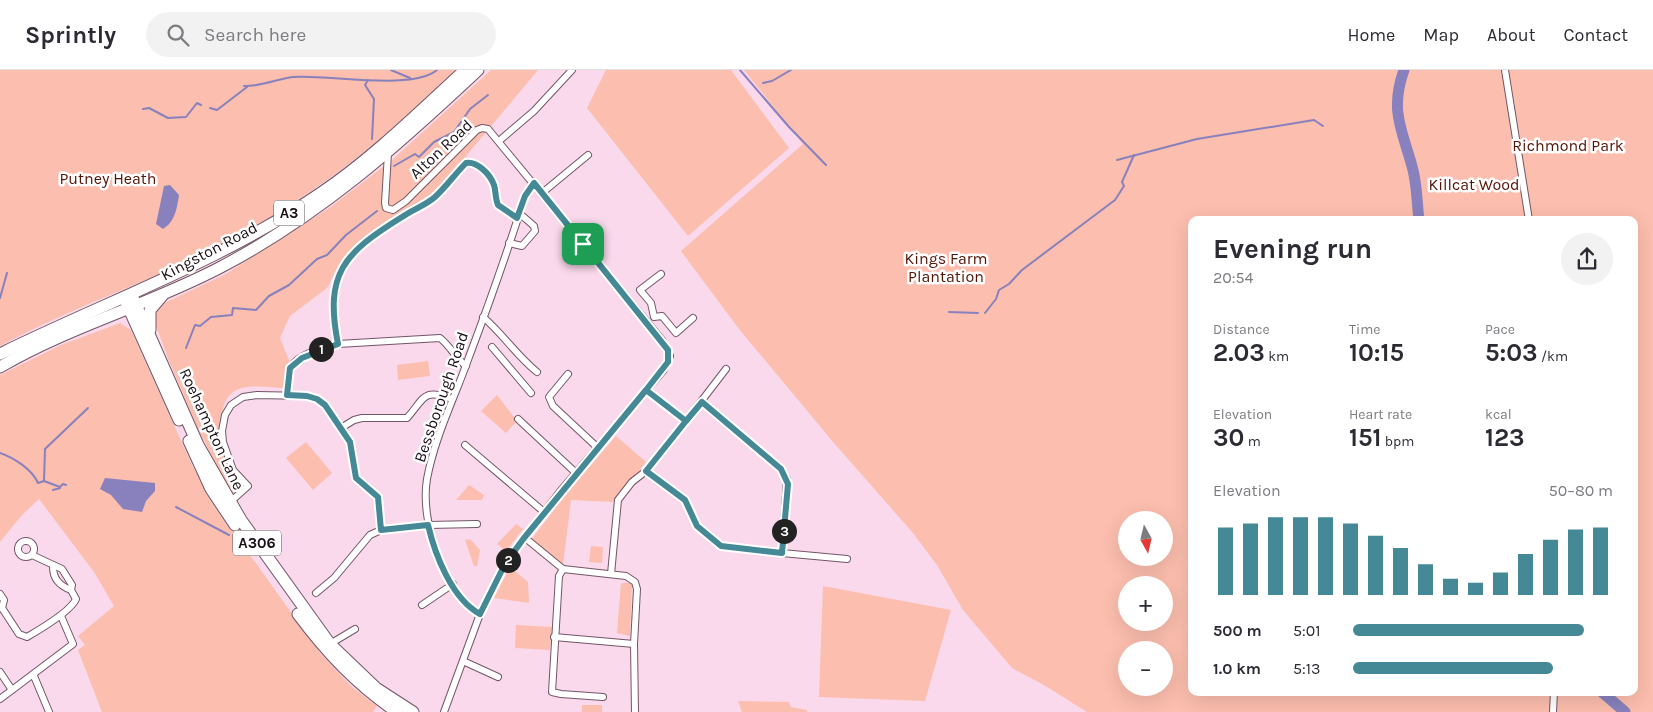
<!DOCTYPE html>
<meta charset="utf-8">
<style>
:root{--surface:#fff;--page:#f2f2f3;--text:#2b2b33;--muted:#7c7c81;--line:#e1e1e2;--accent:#448995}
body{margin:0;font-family:Karla,sans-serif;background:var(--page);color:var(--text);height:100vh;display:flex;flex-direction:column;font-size:19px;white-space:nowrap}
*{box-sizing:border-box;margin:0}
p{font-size:16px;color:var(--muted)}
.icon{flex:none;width:28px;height:28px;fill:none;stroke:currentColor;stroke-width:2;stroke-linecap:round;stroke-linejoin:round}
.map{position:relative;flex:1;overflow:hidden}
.panel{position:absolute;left:1188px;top:146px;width:450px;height:480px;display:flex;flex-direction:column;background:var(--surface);border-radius:10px;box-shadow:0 5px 20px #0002}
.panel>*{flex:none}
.needle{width:32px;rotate:172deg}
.tools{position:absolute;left:1118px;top:441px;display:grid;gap:10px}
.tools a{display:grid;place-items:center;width:55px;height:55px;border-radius:50%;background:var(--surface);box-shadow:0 5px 20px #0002;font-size:25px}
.pin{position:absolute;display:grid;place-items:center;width:42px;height:42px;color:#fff;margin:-21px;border-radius:10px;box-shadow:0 2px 8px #0006}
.km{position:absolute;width:25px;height:25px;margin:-12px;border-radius:50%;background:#222;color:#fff;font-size:14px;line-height:25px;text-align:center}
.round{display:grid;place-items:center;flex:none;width:52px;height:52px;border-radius:26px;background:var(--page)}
.summary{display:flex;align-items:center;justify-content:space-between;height:85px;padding:0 25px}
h1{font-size:28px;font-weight:700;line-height:38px}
.metrics{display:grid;grid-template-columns:repeat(3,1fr);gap:8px;height:85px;padding:5px 25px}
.metrics div{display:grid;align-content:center}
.metrics b{font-size:25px;font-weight:700}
.metrics small{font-size:14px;font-weight:400}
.metrics p{font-size:14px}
.chart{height:140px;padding:10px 25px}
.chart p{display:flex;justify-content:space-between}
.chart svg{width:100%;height:90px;margin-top:5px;stroke:var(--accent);stroke-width:6}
ul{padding:0 25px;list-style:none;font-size:16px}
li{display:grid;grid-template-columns:80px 60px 1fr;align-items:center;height:38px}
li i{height:12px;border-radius:6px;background:var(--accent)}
header{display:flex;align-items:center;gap:30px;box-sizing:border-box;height:70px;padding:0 25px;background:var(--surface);border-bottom:1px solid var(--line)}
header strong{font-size:24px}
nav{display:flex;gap:28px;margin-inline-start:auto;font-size:18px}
.search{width:350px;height:45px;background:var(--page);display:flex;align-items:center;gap:12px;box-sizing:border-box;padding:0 18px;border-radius:28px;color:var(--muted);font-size:19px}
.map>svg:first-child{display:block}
.green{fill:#fcbeae;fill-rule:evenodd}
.water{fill:#8881bd}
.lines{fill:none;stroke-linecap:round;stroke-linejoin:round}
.stream{stroke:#8881bd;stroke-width:2}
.river{stroke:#8881bd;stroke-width:11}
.minor-casing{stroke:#725667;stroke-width:8}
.trunk-casing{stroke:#725667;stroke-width:13}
.minor{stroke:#fff;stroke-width:6}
.trunk{stroke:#fff;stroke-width:11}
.route-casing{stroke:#fff;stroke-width:10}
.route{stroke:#448995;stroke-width:6}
.labels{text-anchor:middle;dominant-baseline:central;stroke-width:5;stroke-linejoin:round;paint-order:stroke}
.shield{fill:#fff;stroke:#5e565b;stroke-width:1}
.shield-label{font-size:15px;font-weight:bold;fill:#190e15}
.park-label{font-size:16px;fill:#531405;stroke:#fff}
.street-label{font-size:16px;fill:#190e15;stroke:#fff}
</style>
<header>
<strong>Sprintly</strong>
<div class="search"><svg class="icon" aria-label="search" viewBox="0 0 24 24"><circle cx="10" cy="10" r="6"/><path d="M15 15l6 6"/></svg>Search here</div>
<nav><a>Home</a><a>Map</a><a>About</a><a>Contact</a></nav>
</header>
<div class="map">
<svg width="1653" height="642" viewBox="0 0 1653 642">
<rect width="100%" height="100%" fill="#fad9ec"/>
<g class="green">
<path d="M 0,0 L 455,0 C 448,13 416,38 403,49 C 340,106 269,152 193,189 C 128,219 63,242 0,276 Z"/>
<path d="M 491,0 L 538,0 L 436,122 L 380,157 L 352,180 L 336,201 L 327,218 L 290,246 L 280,268 L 289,290 L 285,318 C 271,318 252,314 239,319 C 230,322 224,331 223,339 C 215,373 224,392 242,420 L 231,423 L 199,361 L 169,291 L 155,253 L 154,246 L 158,236 L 226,204 L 329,138 L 392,90 Z"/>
<polygon points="606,0 731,0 789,78 688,166 587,38"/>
<path d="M 744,0 L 1653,0 L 1653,642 L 1087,642 L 1044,615 L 1012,598 L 963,540 L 937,495 L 913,463 L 834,373 L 739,259 L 681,181 L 803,74 ZM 1191,150 L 1634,150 L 1634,622 L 1191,622 ZM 1126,450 L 1164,450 L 1164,488 L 1126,488 ZM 1126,515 L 1164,515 L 1164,552 L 1126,552 ZM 1126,580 L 1164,580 L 1164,618 L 1126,618 Z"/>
<polygon points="120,253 131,260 193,397 215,436 320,583 351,616 377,636 373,642 102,642 78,580 85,575 78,566 114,536 94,502 39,429 21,446 0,472 0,305 61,275"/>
<polygon points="428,291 430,306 398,310 397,295"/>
<polygon points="497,325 517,351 506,363 481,341"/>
<polygon points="616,366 646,392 613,432 571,430 563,495 531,470 566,424"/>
<polygon points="306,372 332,403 313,420 286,388"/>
<polygon points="469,415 484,425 482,430 456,430"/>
<polygon points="516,454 523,459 506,481 497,474"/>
<polygon points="470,469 480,480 477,496 474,496 465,470"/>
<polygon points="591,476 603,477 602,493 589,492"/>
<polygon points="510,497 528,512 529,533 494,528"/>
<polygon points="621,513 632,513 630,566 617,563"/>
<polygon points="823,516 951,540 925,631 819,627"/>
<polygon points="516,555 552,557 550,580 515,578"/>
<polygon points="738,631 789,632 791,637 807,640 807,642 742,642"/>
<rect x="582" y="635" width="20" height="7"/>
</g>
<g class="water">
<path d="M 170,115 L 179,125 C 177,138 175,152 163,159 L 156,154 L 164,116 Z"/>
<polygon points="105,408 155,413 155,421 146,431 142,442 123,439 111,425 100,419"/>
</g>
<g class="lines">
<g class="stream">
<polyline points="391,0 410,8"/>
<polyline points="740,0 789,57 826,95"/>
<polyline points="368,10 365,15 374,29 372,69"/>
<polyline points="763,13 772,11 791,0"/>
<path d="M 244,16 C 259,17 277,9 293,7 C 327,4 412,21 437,0"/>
<polyline points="210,38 217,40 247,17"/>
<polyline points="143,39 149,38 168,48 186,47 197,33 201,35"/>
<polyline points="1117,90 1197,69 1314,50 1323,56"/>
<polyline points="394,96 415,84 419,87 434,72 454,62 470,39 488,25"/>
<polyline points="0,228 7,203"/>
<polyline points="949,242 978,243"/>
<polyline points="985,243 996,229 999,220 1009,214 1022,200 1115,130 1124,116 1122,112 1134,85"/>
<polyline points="186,278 195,255 200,256 211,247 232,245 233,238 256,240 269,226 289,215 317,189 327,185 346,165 377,141"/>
<path d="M 0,383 C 14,388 32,399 38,413 L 44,411 L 60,417 L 63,414 L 66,415"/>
<polyline points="44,411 45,379 88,338"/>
<polyline points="53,420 60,418"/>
<polyline points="176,437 229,465"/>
</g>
<g class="river">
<path d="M 1404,0 C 1389,42 1403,61 1413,100 C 1417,116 1417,134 1419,150"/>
<polyline points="1602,622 1625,642"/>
</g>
<defs>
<g id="minor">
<polyline points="1505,0 1529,150"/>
<polyline points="499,71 534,41 572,0"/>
<polyline points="388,83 385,133 386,138 393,140 406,131 477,60 482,58 488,59 662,270 670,286 663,301 562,419 507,491 480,544 444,642"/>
<polyline points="542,123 588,85"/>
<polyline points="509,173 522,176 535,161 534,156 519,143"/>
<polyline points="661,204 640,220 651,233 654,247 662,246 676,263 693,248"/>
<path d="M 483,247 C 503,264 516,285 537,302"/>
<path d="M 338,274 C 324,200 347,182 405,145 C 415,139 426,134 435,127 C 446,117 455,104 466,93 C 477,91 490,104 494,115 C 496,121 495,128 498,135 L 517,149"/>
<polyline points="492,277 531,323"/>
<polyline points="568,304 549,327 553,336 598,378"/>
<path d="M 287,325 C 288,317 287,304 291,297 C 299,283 325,278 338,274 L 440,268 C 450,276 455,287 466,296"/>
<polyline points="518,349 576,403"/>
<polyline points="686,351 726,299"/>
<path d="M 341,358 L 354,350 L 362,348 L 407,348 C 425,328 422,318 452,329"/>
<polyline points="465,375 544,442"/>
<polyline points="646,401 685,430 697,456 721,476 782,483 787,409 777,395 702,333"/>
<polyline points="230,432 248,416 233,400 223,372 222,361 225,345 231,335 243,327 257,325 307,326 317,329 325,335 350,372 356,408 378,427 381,460"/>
<polyline points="524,467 563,499 626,506 635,512 637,519 634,574 635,642"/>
<circle cx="26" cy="479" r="8"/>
<polyline points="782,483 847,489"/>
<path d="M 53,497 C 53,509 60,516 71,520"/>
<polyline points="563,499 559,506 552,622 561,624 603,627"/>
<polyline points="611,504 618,430 632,412 646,401 686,351 647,320"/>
<polyline points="316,523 334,508 370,465 381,460 428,455 477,454"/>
<polyline points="0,524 4,530 2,538"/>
<polyline points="422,535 453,514"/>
<path d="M 2,538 L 19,564 L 27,567 C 39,560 71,541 76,529 L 71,520 L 72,515 L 62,499 L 32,485"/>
<path d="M 480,544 C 442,523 420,449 427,409 C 435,366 455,327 469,287 C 489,234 508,180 525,126 L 533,113"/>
<polyline points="554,567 634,574"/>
<polyline points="330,574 355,559"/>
<polyline points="463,591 498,607"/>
<polyline points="0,602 12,620"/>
<polyline points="34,606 49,642"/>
<polyline points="0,629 73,574 61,546"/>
<polyline points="1553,642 1554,622"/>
</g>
<g id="trunk">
<polyline points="133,228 198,375 241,450 330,574 376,618 413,642"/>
<polyline points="126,232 179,350"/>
<polyline points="150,260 150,240 162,226"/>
<path d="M 0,284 C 108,231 221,191 321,123 C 374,87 418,43 465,0"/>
<path d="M 0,297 C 70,256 149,235 221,197 C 320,145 397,76 478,0"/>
<polyline points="189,371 211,419 235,455"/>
<path d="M 298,544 C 327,583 357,615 397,642"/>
</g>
</defs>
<use href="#minor" class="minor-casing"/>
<use href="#trunk" class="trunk-casing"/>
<use href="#minor" class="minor"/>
<use href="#trunk" class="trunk"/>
</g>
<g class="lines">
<defs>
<path id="route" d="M 583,174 L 534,113 L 525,126 L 517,148 L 498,135 C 495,128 496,121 494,115 C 490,104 477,91 466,93 C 455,104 446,117 435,127 C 426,135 412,140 402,147 C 344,183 324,203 338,274 L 302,288 L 290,298 L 287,325 L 307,326 L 317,329 L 325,335 L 350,372 L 356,408 L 378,427 L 381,460 L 428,455 C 435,485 452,529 480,544 L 505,494 L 524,468 L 646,320 L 686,351 L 702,332 L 781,399 L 788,414 L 782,483 L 721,476 L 697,456 L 685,430 L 646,401 L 686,351 L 646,320 L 668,292 L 668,280 L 583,174"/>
</defs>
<use href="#route" class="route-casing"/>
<use href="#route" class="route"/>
</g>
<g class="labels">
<g class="shield">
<rect x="274" y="130.5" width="30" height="25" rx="4"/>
<rect x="233" y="460.5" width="48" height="25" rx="4"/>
</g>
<g class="shield-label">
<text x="289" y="143">A3</text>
<text x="257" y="473">A306</text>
</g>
<g class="park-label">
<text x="1568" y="75">Richmond Park</text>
<text x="108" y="108">Putney Heath</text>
<text x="1474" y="114">Killcat Wood</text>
<text x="946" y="188">Kings Farm<tspan x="946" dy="18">Plantation</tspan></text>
</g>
<g class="street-label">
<text transform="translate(441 79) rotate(-43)">Alton Road</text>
<text transform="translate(209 181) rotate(-28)">Kingston Road</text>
<text transform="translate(441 327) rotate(-71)">Bessborough Road</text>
<text transform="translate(212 359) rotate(65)">Roehampton Lane</text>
</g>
</g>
</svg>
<div class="tools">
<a><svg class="needle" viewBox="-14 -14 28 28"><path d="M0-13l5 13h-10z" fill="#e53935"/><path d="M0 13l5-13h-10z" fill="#7c7c81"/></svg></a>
<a>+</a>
<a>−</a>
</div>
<div class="pin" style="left:583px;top:174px;background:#1e9e55"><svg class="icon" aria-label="arrive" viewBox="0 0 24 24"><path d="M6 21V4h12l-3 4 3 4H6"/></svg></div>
<b class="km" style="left:321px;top:279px">1</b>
<b class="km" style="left:508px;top:490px">2</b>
<b class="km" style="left:784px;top:461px">3</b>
<section class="panel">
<div class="summary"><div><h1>Evening run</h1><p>20:54</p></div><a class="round"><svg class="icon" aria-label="share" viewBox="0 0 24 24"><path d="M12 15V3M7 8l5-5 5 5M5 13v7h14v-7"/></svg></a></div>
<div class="metrics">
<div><p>Distance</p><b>2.03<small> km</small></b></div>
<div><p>Time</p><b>10:15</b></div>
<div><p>Pace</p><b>5:03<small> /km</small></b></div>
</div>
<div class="metrics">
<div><p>Elevation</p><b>30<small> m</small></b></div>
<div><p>Heart rate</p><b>151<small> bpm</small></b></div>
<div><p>kcal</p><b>123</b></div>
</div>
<div class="chart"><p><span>Elevation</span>50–80 m</p>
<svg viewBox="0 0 160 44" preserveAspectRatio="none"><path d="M5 44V11M15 44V9M25 44V6M35 44V6M45 44V6M55 44V9M65 44V15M75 44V21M85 44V29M95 44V36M105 44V38M115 44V33M125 44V24M135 44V17M145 44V12M155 44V11"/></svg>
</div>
<ul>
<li><b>500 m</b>5:01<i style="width:89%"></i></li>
<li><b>1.0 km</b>5:13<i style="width:77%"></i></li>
</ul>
</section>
</div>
